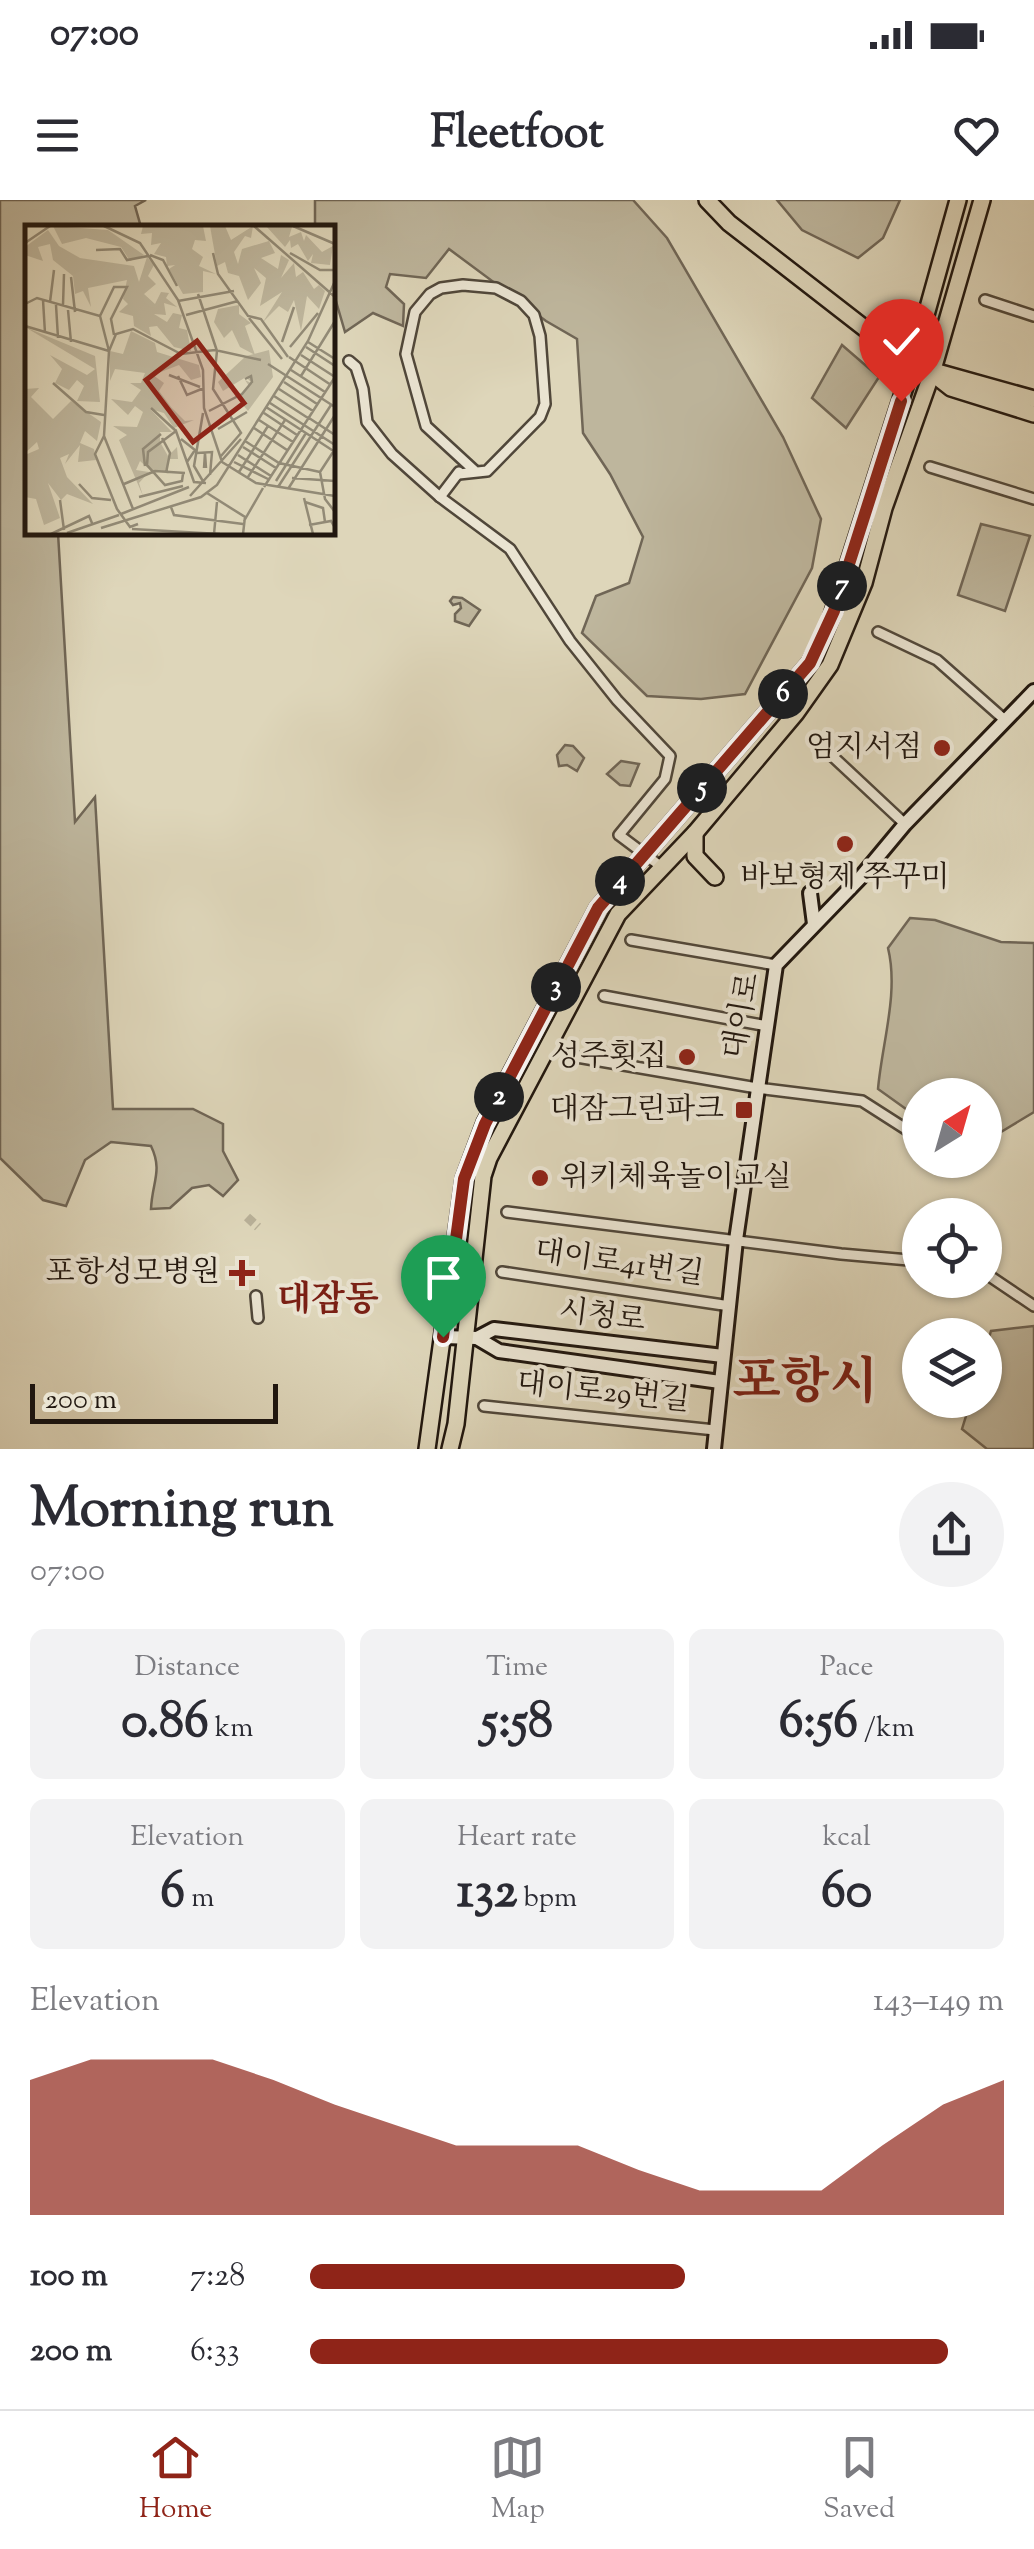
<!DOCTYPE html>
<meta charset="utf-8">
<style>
:root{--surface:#fff;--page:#f2f2f3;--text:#2b2b33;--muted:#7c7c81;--line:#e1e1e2;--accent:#8f2418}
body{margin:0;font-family:"Sorts Mill Goudy","Noto Serif KR",serif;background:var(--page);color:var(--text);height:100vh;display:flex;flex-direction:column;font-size:38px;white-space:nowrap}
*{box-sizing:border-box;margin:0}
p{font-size:32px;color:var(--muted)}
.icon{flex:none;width:55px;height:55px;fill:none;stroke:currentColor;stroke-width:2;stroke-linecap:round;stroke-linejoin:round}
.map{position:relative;height:1249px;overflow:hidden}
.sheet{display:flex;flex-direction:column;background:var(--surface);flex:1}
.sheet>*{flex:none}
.needle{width:65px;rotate:37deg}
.controls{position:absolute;left:902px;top:878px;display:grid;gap:20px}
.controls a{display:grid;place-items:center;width:100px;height:100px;border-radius:50%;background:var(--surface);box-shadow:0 2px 8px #0004;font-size:50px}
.scale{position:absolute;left:30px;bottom:25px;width:248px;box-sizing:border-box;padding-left:10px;border:5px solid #21170f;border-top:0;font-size:28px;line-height:35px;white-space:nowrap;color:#21170f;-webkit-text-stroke:8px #eae4d2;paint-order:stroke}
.pin{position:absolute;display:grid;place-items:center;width:85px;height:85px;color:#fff;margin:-102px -42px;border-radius:50% 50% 50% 0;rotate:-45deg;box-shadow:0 0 10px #0007}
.pin .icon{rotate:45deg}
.km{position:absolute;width:50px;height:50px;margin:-25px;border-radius:50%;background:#222;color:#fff;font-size:28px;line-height:50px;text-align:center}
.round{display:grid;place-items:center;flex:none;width:105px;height:105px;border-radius:52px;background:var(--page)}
.overview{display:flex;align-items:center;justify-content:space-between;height:170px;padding:0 30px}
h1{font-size:55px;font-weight:800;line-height:75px}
.stats{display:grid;grid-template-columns:repeat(3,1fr);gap:15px;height:170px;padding:10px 30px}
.stats div{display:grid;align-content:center;border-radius:15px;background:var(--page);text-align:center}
.stats b{font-size:50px;font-weight:800}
.stats small{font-size:28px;font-weight:400}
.stats p{font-size:28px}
.chart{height:280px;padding:20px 30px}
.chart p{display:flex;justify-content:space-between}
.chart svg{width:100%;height:180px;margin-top:10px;fill:var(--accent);opacity:.7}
ul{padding:0 30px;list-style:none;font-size:32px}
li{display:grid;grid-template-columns:160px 120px 1fr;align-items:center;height:75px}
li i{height:25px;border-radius:12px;background:var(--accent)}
.status{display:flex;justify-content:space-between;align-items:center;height:70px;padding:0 50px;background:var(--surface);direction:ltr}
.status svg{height:28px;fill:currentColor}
header{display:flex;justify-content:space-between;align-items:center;height:130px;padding:0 30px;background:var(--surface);font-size:45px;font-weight:800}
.tab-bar{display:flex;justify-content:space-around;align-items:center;height:140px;border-top:2px solid var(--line);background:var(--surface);font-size:28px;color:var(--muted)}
.tab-bar a{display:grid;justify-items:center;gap:5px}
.tab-bar .active{color:var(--accent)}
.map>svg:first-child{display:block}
.green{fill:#beb69d;stroke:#706656;stroke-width:2.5}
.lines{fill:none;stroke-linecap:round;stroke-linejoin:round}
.street-tunnel{stroke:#b8b098;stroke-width:9;stroke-dasharray:9 4.5;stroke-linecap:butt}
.street-casing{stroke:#50473a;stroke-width:14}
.secondary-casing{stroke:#21170f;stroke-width:18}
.primary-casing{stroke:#21170f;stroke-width:20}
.street{stroke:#eae4d2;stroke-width:9}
.secondary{stroke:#eae4d2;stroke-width:12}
.primary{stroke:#ded6ba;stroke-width:15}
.route-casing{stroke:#fff;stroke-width:20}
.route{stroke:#8f2418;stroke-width:12}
.poi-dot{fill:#8f2418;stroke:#eae4d2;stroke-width:4}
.labels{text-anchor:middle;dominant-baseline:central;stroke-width:8;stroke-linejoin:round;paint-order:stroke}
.poi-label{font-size:30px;fill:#21170f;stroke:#eae4d2;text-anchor:end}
.street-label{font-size:30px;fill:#21170f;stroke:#eae4d2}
.quarter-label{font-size:35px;font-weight:bold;fill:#7a1f14;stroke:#eae4d2}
.town-label{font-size:50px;font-weight:bold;fill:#7a1f14;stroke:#eae4d2}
.inset-road{fill:none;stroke:#928a76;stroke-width:2.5}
.view{fill:#8f2418;fill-opacity:0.15;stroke:#8f2418;stroke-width:5}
.inset-edge{fill:none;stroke:#21170f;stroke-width:5}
</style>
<div class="status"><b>07:00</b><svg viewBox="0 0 49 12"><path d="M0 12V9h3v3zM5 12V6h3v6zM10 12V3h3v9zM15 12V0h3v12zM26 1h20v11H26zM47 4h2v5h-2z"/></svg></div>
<header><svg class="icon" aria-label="menu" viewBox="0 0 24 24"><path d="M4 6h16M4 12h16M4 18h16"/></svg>Fleetfoot<svg class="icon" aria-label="heart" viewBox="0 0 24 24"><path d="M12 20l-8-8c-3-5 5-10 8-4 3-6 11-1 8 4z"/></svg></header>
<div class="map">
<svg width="1034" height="1249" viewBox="0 0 1034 1249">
<rect width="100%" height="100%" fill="#ded6ba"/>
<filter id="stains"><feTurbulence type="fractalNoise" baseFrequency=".002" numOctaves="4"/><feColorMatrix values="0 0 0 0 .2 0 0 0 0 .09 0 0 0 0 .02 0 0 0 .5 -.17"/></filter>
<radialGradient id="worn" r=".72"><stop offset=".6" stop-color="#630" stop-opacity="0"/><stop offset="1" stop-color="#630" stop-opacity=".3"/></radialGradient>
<g class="green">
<path d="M 0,0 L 146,0 L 135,6 L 141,27 L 28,28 L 28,332 L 58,333 L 75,622 L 95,597 L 113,909 L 193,909 L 223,924 L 223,951 L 238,980 L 223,996 L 209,985 L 192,988 L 170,1008 L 151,1009 C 152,982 163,971 151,946 L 111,942 L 85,960 L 66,1006 L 43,1000 L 0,958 Z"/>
<polygon points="315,0 633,0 667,38 783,237 821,319 812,368 745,494 701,499 647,496 582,433 596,396 629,383 643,337 610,274 583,233 577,139 546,121 449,49 426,78 390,74 386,87 404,104 403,126 373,113 345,132 333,91 332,28 315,28"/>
<polygon points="777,0 900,0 883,38 858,58 802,30"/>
<polygon points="842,145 879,177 846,228 812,198"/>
<polygon points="981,324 1030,336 1005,411 958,395"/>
<polygon points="453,397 462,398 480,410 469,426 455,421 455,414 461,408 460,403 453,405 450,401"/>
<polygon points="565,545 573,546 584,558 577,571 567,565 559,566 557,555"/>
<polygon points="621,561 639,564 630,586 620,585 607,574"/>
<path d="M 910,718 L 935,720 L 1001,742 L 1034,743 L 1034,912 L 996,935 L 985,933 L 985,895 L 920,895 L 920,919 L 878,889 C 882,843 899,793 888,748 Z"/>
<polygon points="1034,1126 1034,1249 987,1249 962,1229 971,1200 985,1200 985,1151 991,1131"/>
</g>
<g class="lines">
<polyline class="street-tunnel" points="247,1017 258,1027"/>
<defs>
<g id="street">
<polyline points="985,100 1034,116"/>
<polyline points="349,161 356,167 363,189 367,222 392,254 440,297 510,349 570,441 617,500 670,556 665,579 619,635 663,668"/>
<polyline points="930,267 1034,299"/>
<polyline points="459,274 487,271 540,217 545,204 540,136 534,115 521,101 496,88 463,85 441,88 430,94 415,112 406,154 426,226 476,272"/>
<polyline points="440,297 459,272"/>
<polyline points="878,432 937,460 1006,521"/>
<polyline points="813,538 905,624"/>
<polyline points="631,740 776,765"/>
<polyline points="604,796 767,826"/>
<polyline points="571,856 757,888 862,901 912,933 920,934"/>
<polyline points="985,943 989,944"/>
<polyline points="507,1012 841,1054 920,1061"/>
<polyline points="502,1072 730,1106"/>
<polyline points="985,1073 1034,1106"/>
<polyline points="256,1096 258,1118"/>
<polyline points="484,1206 715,1230"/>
</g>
<g id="secondary">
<polyline points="810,693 814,724"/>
<polyline points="443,1137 477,1138 494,1129 723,1156"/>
<polyline points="477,1138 499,1151 720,1182"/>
<polyline points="714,1249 736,1040 776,765 860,678 905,624 1034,491"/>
</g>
<g id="primary">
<polyline points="707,0 729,23 912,165 1034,199"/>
<polyline points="932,173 951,188 1034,214"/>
<polyline points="695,633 695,656 715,677"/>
<polyline points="427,1249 464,979 485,923 598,708 810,463 827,431 912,165 958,0"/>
<polyline points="450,1249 456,1224 483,976 489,958 618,714 695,633 796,513 830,465 864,383 884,308 932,173 982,0"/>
</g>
</defs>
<use href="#street" class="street-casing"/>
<use href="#secondary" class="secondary-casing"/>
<use href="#primary" class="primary-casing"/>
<use href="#street" class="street"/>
<use href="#secondary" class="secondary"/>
<use href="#primary" class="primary"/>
</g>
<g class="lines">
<defs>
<polyline id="route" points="443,1137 464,979 485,924 598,708 810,463 834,411 901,201"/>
</defs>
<use href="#route" class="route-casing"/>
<use href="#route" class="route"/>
</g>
<g class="poi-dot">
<circle cx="942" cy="548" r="10"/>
<circle cx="845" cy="644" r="10"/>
<circle cx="687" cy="857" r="10"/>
<rect x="734" y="900" width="20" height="20" rx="5"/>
<circle cx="540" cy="978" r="10"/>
<path d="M237 1058h10v10h10v10h-10v10h-10v-10h-10v-10h10z"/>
</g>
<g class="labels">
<g class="poi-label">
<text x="922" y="548">엄지서점</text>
<text x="845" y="678" text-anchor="middle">바보형제 쭈꾸미</text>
<text x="667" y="857">성주횟집</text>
<text x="724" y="910">대잠그린파크</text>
<text x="560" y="978" text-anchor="start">위키체육놀이교실</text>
<text x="220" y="1073">포항성모병원</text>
</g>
<g class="street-label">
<text transform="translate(743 816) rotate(-80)">대이로</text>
<text transform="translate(619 1064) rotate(8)">대이로41번길</text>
<text transform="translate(602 1117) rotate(7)">시청로</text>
<text transform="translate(603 1193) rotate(6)">대이로29번길</text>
</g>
<g class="quarter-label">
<text x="328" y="1101">대잠동</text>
</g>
<g class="town-label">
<text x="805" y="1185">포항시</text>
</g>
</g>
<g transform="translate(25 25)">
<rect width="310" height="310" fill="#ded6ba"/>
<path d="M 28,1 L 83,5 L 119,30 L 105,36 L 96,22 L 61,13 L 37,19 ZM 118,1 L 178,1 L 181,16 L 170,15 L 167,24 L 178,32 L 174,41 L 191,49 L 178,46 L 178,67 L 158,69 L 144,44 L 150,40 L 142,41 L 141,32 L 129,29 L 136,18 L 126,20 L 127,8 L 116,9 ZM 185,1 L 200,1 L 206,15 L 228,1 L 226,13 L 220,11 L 209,27 L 213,39 L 217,24 L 244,16 L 250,28 L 236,33 L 253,44 L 256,30 L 264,35 L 256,53 L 269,38 L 271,52 L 278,47 L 289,64 L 294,60 L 300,66 L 294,84 L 282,71 L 276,106 L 269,75 L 263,87 L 254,81 L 238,97 L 257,67 L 235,81 L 241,53 L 229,43 L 236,58 L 223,75 L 214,51 L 203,48 L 200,37 L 192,41 ZM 241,1 L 267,2 L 264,12 L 276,7 L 279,16 L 281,10 L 297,27 L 308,21 L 305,40 L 286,38 L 288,29 L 283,36 L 273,19 L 266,23 L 265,15 L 260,22 ZM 23,5 L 34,21 L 55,33 L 109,41 L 114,57 L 122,32 L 129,40 L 123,51 L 131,59 L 119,69 L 130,79 L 136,67 L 144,68 L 141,73 L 152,82 L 139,78 L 141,90 L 129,89 L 142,97 L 148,88 L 157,90 L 154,103 L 162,105 L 166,126 L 149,122 L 132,101 L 124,102 L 126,111 L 109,101 L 108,91 L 94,87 L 103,79 L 98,74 L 102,55 L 63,63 L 66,82 L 58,66 L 50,69 L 48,51 L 28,35 L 25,19 L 13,22 L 18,36 L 0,30 L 0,22 ZM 214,80 L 214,89 L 226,98 L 220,101 L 230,130 L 215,122 L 207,105 L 199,113 L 189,97 L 193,84 ZM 0,102 L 70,131 L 75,177 L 52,176 L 59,161 L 52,155 L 44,165 L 30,158 L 37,144 L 25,130 L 62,150 L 70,144 ZM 106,106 L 130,118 L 132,127 L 174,140 L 176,152 L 166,155 L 154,140 L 128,150 L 139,158 L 134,166 L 146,182 L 160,196 L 169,195 L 149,203 L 139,188 L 125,184 L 147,207 L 135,207 L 135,217 L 143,231 L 152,222 L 153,234 L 144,234 L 140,247 L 127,247 L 115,236 L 111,245 L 124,247 L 114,258 L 118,271 L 94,215 L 102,210 L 88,201 L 112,202 L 118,187 L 110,181 L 103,190 L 86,174 L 107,177 L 116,165 L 105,158 L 116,158 L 120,148 L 90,144 L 85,156 L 85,126 L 98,129 ZM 244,125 L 248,152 L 223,186 L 213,174 L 224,161 L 220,155 L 228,159 L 221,152 L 198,166 L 193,157 L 221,131 ZM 14,163 L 6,172 L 28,194 L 46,176 L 76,197 L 72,216 L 60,206 L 55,218 L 69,224 L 71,235 L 53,237 L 55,220 L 40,239 L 44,229 L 35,233 L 42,252 L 68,279 L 42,269 L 36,275 L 23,258 L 35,293 L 19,300 L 11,274 L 0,272 L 0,230 L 14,224 L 12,217 L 0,228 L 0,164 Z" fill="#beb69d"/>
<path class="inset-road" d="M 79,1 L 115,18 L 153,75 L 178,145 L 179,183 L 197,237 L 231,258 L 310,271M 229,1 L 310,72M 268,1 L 310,19M 0,18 L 25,1M 71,25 L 95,24 L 102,35 L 123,31M 188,28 L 193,49 L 223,91 L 236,94 L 263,132M 265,28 L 295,45 L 310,45M 125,30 L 138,35 L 152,61M 46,52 L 50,87M 173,69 L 192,126 L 188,164 L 216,208 L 196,231M 18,75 L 20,108M 153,76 L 209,66M 25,77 L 29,45M 0,79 L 12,73 L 75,91 L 84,126 L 79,211M 31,80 L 33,113M 38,80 L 39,49M 43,85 L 46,117M 161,90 L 213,76M 75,91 L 89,62 L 102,62 L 86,94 L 89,110M 224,93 L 257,134M 0,101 L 84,126M 257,117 L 269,82M 283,117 L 310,134M 265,122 L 293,88M 281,122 L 310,141M 84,126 L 91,109 L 108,104 L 156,129 L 190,125 L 236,135M 276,130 L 310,152M 264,132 L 306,160M 243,139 L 310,182M 266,145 L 300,167M 144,150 L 175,162M 153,151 L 162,170 L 179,163M 276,151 L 310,96M 259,157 L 292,179M 28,158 L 61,187 L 79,190M 254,164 L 288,186M 249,171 L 283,193M 245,178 L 279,200M 241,182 L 310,227M 126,183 L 151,206M 184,186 L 217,169 L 227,157 L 226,151 L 220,154M 178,188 L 169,241 L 179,258M 239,188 L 272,210M 284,193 L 310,210M 234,195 L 268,217M 279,200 L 310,220M 229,203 L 262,225M 193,204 L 222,187M 79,211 L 70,229 L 92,284M 79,211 L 108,284M 137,213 L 145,228 L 141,248M 156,214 L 170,225 L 162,237M 220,216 L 254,238 L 295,247M 218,222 L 251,243M 310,224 L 295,247 L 300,274 L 310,287M 172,228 L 187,227 L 185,250M 213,230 L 246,251M 209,237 L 243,254M 120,241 L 118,224 L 136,209M 179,243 L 180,228 L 181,243M 214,247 L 243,201M 158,249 L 157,256 L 140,260 L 122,240 L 123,227 L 151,206 L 169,257 L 181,258M 223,252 L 260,195M 267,253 L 310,256M 251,256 L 281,208M 54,259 L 67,273 L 86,275M 99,259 L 130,246 L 160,248M 239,262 L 310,152M 253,262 L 306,180M 263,264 L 310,190M 182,268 L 220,292 L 218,309M 165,271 L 216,214M 114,272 L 158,261M 279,273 L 288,309M 35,275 L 39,305M 280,277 L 298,283 L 300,297M 146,282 L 149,290 L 218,299M 92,284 L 105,302 L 113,299M 96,289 L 164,262M 219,296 L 238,263M 284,300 L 306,296 L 310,303M 76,303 L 176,272 L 192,260 L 283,116 L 310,56M 107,304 L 195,309M 42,308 L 94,290M 26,309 L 64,291 L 67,298M 189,309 L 192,277"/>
<path class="view" d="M 172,116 L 219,178 L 168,217 L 121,155 Z"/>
<rect width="310" height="310" class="inset-edge"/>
</g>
<rect width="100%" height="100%" filter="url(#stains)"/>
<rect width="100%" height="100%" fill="url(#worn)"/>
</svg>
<div class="controls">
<a><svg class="needle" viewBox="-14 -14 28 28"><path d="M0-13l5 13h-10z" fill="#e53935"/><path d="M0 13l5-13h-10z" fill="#7c7c81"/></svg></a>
<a><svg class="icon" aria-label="locate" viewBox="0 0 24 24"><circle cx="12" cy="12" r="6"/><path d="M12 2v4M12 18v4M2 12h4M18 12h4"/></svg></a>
<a><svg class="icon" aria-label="layers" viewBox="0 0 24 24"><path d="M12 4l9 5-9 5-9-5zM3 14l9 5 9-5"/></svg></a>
</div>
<div class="scale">200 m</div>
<div class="pin" style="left:443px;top:1137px;background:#1e9e55"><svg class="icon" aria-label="arrive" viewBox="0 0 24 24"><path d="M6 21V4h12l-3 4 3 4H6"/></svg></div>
<div class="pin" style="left:901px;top:201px;background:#d93025"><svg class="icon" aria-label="check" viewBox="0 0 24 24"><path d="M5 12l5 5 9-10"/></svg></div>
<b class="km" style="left:499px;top:897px">2</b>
<b class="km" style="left:556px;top:787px">3</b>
<b class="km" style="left:620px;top:681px">4</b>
<b class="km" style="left:702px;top:588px">5</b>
<b class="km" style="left:783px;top:494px">6</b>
<b class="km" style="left:842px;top:386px">7</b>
</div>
<section class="sheet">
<div class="overview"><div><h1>Morning run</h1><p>07:00</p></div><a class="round"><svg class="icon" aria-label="share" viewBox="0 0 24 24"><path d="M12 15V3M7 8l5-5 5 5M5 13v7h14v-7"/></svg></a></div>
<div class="stats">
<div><p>Distance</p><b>0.86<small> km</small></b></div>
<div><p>Time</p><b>5:58</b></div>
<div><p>Pace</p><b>6:56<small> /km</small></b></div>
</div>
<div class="stats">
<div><p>Elevation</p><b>6<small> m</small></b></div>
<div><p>Heart rate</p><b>132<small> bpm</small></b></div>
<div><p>kcal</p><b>60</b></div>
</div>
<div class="chart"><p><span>Elevation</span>143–149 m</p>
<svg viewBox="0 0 160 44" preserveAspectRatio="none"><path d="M0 44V11L10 6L20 6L30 6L40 11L50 17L60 22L70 27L80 27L90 27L100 33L110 38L120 38L130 38L140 27L150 17L160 11V44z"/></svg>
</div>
<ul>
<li><b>100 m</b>7:28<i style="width:54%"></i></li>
<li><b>200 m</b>6:33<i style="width:92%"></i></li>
</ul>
</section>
<nav class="tab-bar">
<a class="active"><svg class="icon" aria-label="home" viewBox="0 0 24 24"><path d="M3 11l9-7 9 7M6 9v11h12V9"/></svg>Home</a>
<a><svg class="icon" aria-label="map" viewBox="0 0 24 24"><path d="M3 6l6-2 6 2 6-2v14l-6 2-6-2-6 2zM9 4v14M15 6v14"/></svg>Map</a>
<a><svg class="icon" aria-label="saved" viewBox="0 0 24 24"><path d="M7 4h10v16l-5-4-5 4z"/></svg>Saved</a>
</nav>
